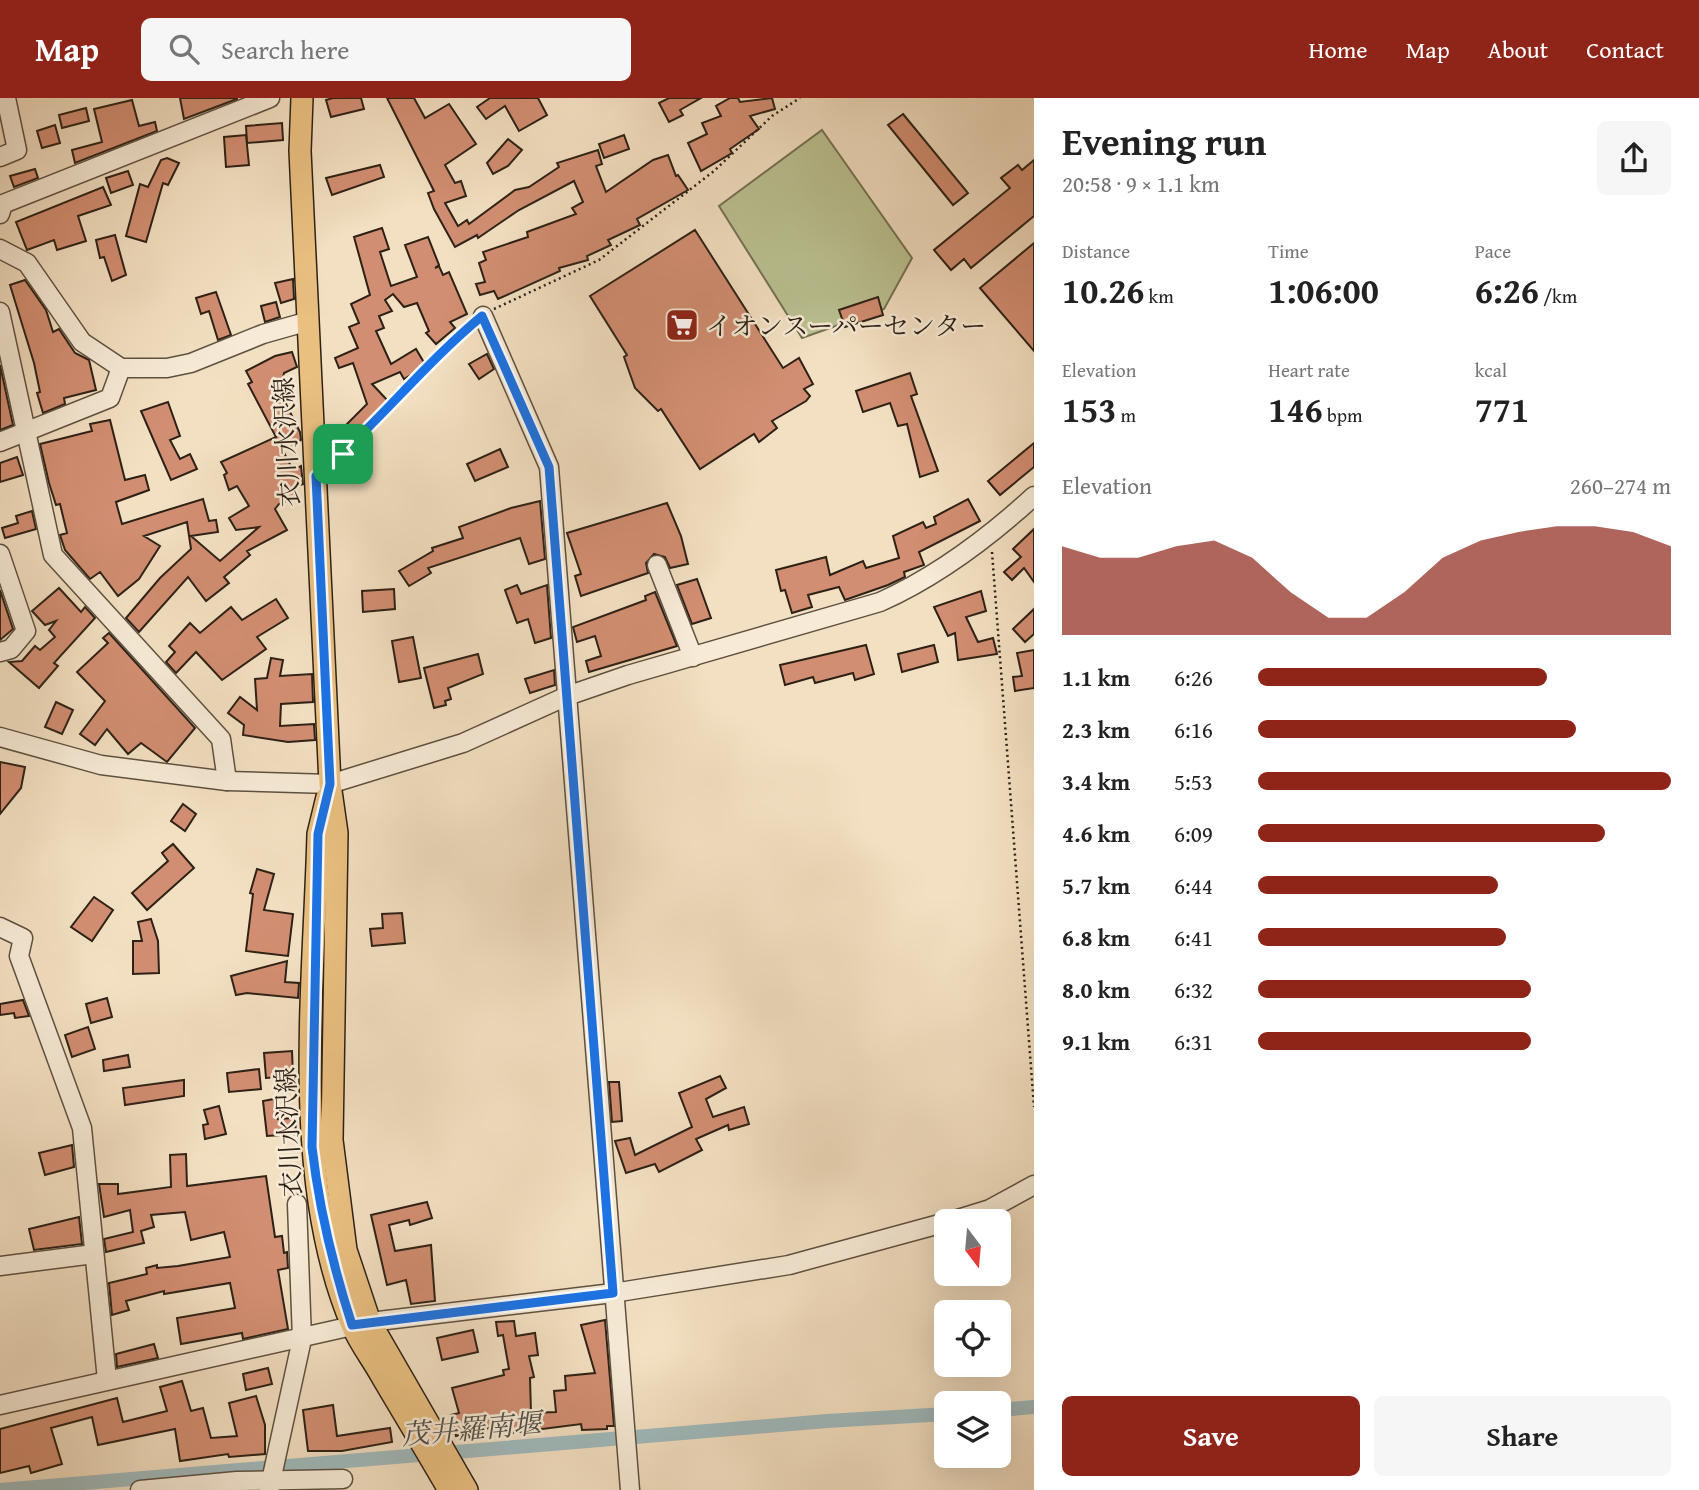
<!DOCTYPE html>
<meta charset="utf-8">
<style>
:root{--surface:#fff;--page:#f6f6f6;--text:#222;--muted:#767676;--accent:#8f2418}
body{margin:0;font-family:"Gentium Book Plus","Noto Serif JP",serif;background:var(--page);color:var(--text);height:100vh;display:flex;flex-direction:column;font-size:26px;white-space:nowrap}
*{box-sizing:border-box;margin:0}
p{font-size:23px;color:var(--muted)}
.icon{flex:none;width:38px;height:38px;fill:none;stroke:currentColor;stroke-width:2;stroke-linecap:round;stroke-linejoin:round}
.map{position:relative;flex:1;overflow:hidden}
.drawer{display:flex;flex-direction:column;background:var(--surface);width:665px}
.drawer>*{flex:none}
.needle{width:46px;rotate:164deg}
.fabs{position:absolute;left:934px;top:1111px;display:grid;gap:14px}
.fabs a{display:grid;place-items:center;width:77px;height:77px;border-radius:10px;background:var(--surface);box-shadow:0 7px 28px #0002;font-size:35px}
.pin{position:absolute;display:grid;place-items:center;width:60px;height:60px;color:#fff;margin:-30px;border-radius:14px;box-shadow:0 4px 10px #0006}
.round{display:grid;place-items:center;flex:none;width:74px;height:74px;border-radius:10px;background:var(--page)}
.headline{display:flex;align-items:center;justify-content:space-between;height:119px;padding:0 28px}
h1{font-size:38px;font-weight:700;line-height:52px}
.stats{display:grid;grid-template-columns:repeat(3,1fr);gap:10px;height:119px;padding:7px 28px}
.stats div{display:grid;align-content:center}
.stats b{font-size:35px;font-weight:700}
.stats small{font-size:19px;font-weight:400}
.stats p{font-size:19px}
.chart{height:196px;padding:14px 28px}
.chart p{display:flex;justify-content:space-between}
.chart svg{width:100%;height:126px;margin-top:7px;fill:var(--accent);opacity:.7}
.action{display:flex;gap:14px;margin-top:auto;padding:14px 28px}
.action a{flex:1;height:80px;border-radius:10px;background:var(--accent);color:#fff;font-size:28px;font-weight:700;line-height:80px;text-align:center}
.action a+a{background:var(--page);color:var(--text)}
ul{padding:0 28px;list-style:none;font-size:23px}
li{display:grid;grid-template-columns:112px 84px 1fr;align-items:center;height:52px}
li i{height:18px;border-radius:9px;background:var(--accent)}
header{display:flex;align-items:center;gap:42px;box-sizing:border-box;height:98px;padding:0 35px;background:var(--accent);color:#fff}
header strong{font-size:33px}
nav{display:flex;gap:38px;margin-inline-start:auto;font-size:24px}
.search{width:490px;height:63px;background:var(--page);display:flex;align-items:center;gap:18px;box-sizing:border-box;padding:0 24px;border-radius:10px;color:var(--muted);font-size:26px}
main{display:flex;flex:1;min-height:0}
.map>svg:first-child{display:block}
.green{fill:#bbc293;stroke:#747254;stroke-width:2}
.lines{fill:none;stroke-linecap:round;stroke-linejoin:round}
.canal{stroke:#a0babd;stroke-width:14}
.building{fill:#d28e72;stroke:#2d2116;stroke-width:2}
.minor-casing{stroke:#5e5141;stroke-width:21}
.major-casing{stroke:#2d2116;stroke-width:24}
.path{stroke:#2d2116;stroke-width:2.5;stroke-dasharray:2 3.5;stroke-linecap:butt}
.minor{stroke:#f7ebd7;stroke-width:18}
.major{stroke:#eac081;stroke-width:21}
.route-casing{stroke:#fff;stroke-width:14}
.route{stroke:#1a73e8;stroke-width:9}
.labels{text-anchor:middle;dominant-baseline:central;stroke-width:5;stroke-linejoin:round;paint-order:stroke}
.poi-label{font-size:26px;fill:#2d2116;stroke:#f7ebd7;text-anchor:start}
.street-label{font-size:26px;fill:#2d2116;stroke:#f7ebd7}
.water-label{font-size:28px;font-style:italic;fill:#504f48;stroke:#f7ebd7}
</style>
<header>
<strong>Map</strong>
<div class="search"><svg class="icon" aria-label="search" viewBox="0 0 24 24"><circle cx="10" cy="10" r="6"/><path d="M15 15l6 6"/></svg>Search here</div>
<nav><a>Home</a><a>Map</a><a>About</a><a>Contact</a></nav>
</header>
<main>
<div class="map">
<svg width="1034" height="1392" viewBox="0 0 1034 1392">
<rect width="100%" height="100%" fill="#f3e0c2"/>
<filter id="stains"><feTurbulence type="fractalNoise" baseFrequency=".00286" numOctaves="4"/><feColorMatrix values="0 0 0 0 .2 0 0 0 0 .09 0 0 0 0 .02 0 0 0 .5 -.17"/></filter>
<radialGradient id="worn" r=".72"><stop offset=".6" stop-color="#630" stop-opacity="0"/><stop offset="1" stop-color="#630" stop-opacity=".3"/></radialGradient>
<polygon class="green" points="822,32 912,160 884,211 802,240 719,108"/>
<g class="lines">
<g class="canal">
<polyline points="999,1312 1034,1309"/>
<polyline points="0,1392 827,1323 947,1316"/>
</g>
</g>
<g class="building">
<polygon points="180,0 237,0 237,1 184,21"/>
<polygon points="333,0 361,0 364,11 331,19 326,2"/>
<polygon points="387,0 414,0 425,20 449,6 476,46 445,67 455,85 461,83 466,98 445,105 458,128 467,122 469,126 515,92 529,89 559,69 557,65 598,52 602,66 596,68 606,94 653,62 668,57 676,78 678,77 688,92 637,121 640,127 608,142 611,147 587,158 588,162 559,170 560,173 498,201 494,193 480,197 476,186 485,184 479,165 486,162 483,154 528,139 527,134 576,116 572,110 583,104 574,83 519,112 478,140 477,137 455,149 434,111 428,95 434,93"/>
<polygon points="490,0 538,0 547,17 519,33 505,8 486,21 477,9"/>
<polygon points="669,0 701,0 680,12 683,17 669,24 659,5"/>
<polygon points="730,0 738,0 740,4 772,0 775,11 750,18 759,31 730,51 732,55 701,73 688,45 707,36 702,25 721,18 716,8"/>
<polygon points="132,2 139,28 155,24 157,33 75,65 72,52 102,44 94,11"/>
<polygon points="86,10 89,23 62,30 59,17"/>
<polygon points="903,16 968,95 953,107 888,27"/>
<polygon points="282,25 283,42 247,45 246,28"/>
<polygon points="55,27 60,45 42,50 37,33"/>
<polygon points="246,37 249,67 226,69 224,39"/>
<polygon points="624,37 629,51 604,60 599,46"/>
<polygon points="508,41 522,52 508,68 493,76 487,65"/>
<polygon points="167,60 179,65 168,87 163,85 146,144 126,138 140,86 148,89 161,62"/>
<polygon points="1034,62 1034,118 971,170 964,161 951,172 934,152 1010,90 1001,80 1018,67 1022,72"/>
<polygon points="380,67 384,79 332,97 326,80"/>
<polygon points="35,71 38,80 14,89 10,78"/>
<polygon points="128,73 133,87 111,95 106,80"/>
<polygon points="103,89 111,107 78,118 86,143 57,152 54,142 27,152 16,124"/>
<polygon points="382,130 389,151 380,154 391,188 417,179 405,147 428,139 439,167 435,170 439,168 443,177 449,174 467,216 450,224 455,230 436,246 426,235 429,233 417,205 404,209 393,196 385,202 392,213 379,218 384,230 376,233 391,266 416,251 426,268 404,281 400,274 372,286 389,304 347,343 339,334 367,306 353,265 339,270 335,260 358,250 349,229 359,225 351,206 370,197 354,139"/>
<polygon points="695,132 783,270 799,260 813,286 804,291 810,298 806,303 772,323 777,330 759,344 754,336 700,371 661,311 658,313 635,290 624,259 627,257 590,198"/>
<polygon points="115,137 126,177 112,183 104,159 100,160 96,142"/>
<polygon points="1034,145 1034,253 980,190"/>
<polygon points="293,181 294,201 281,205 275,185"/>
<polygon points="25,182 46,212 53,234 59,231 75,255 89,262 96,292 64,300 65,306 43,315 37,295 40,294 34,265 10,187"/>
<polygon points="216,194 231,237 218,242 209,213 201,216 196,200"/>
<polygon points="878,199 883,217 845,229 839,212"/>
<polygon points="276,204 280,219 265,224 261,208"/>
<polygon points="292,254 297,269 284,275 283,279 294,300 285,304 300,334 301,342 282,351 293,372 301,368 303,386 294,389 298,398 279,406 275,411 287,432 247,453 250,457 224,479 229,485 206,503 188,479 139,534 126,520 160,480 191,451 187,424 144,438 160,448 139,481 118,498 100,474 90,481 65,452 60,437 67,435 60,406 56,407 49,385 40,346 92,333 90,326 110,322 125,382 145,377 149,392 116,404 122,426 203,401 209,423 216,422 218,434 191,438 220,463 259,429 236,432 229,420 249,408 237,388 229,392 224,377 227,375 221,364 276,339 248,286 252,284 246,273 275,258"/>
<polygon points="487,256 494,271 479,281 469,266"/>
<polygon points="0,267 13,327 0,332"/>
<polygon points="910,275 917,296 911,298 938,373 920,379 907,326 898,328 890,305 863,314 856,293"/>
<polygon points="168,304 180,338 170,342 180,361 190,356 197,371 171,382 141,313"/>
<polygon points="1034,345 1034,369 1000,397 988,383"/>
<polygon points="500,351 508,369 475,383 467,366"/>
<polygon points="17,359 23,377 0,384 0,365"/>
<polygon points="968,401 980,423 919,454 924,467 904,474 905,479 888,487 845,502 839,489 808,497 812,509 792,515 785,492 781,493 776,472 826,459 830,477 863,463 866,470 899,460 893,438 923,424 926,430 936,426 934,419"/>
<polygon points="540,403 545,461 529,466 520,440 428,470 431,475 409,488 399,473 433,453 432,450 463,440 459,429 511,410"/>
<polygon points="667,405 681,438 688,466 670,470 665,459 654,456 646,465 648,475 581,498 575,478 581,476 567,435"/>
<polygon points="32,413 36,431 5,440 2,430 18,425 16,418"/>
<polygon points="1034,431 1034,484 1024,470 1012,482 1004,474 1021,459 1013,451"/>
<polygon points="697,481 711,520 692,526 677,487"/>
<polygon points="517,487 521,496 547,487 551,540 535,545 528,521 517,525 505,492"/>
<polygon points="59,490 81,514 85,509 95,520 54,565 58,568 39,590 9,564 22,563 35,548 40,552 55,539 49,532 56,523 45,527 32,513"/>
<polygon points="394,491 395,511 363,514 362,493"/>
<polygon points="0,492 13,531 0,542"/>
<polygon points="981,493 986,513 966,519 978,544 993,540 997,556 958,562 955,535 948,538 934,509"/>
<polygon points="655,494 677,548 589,574 586,563 601,558 595,538 577,544 573,529 646,502 645,498"/>
<polygon points="276,501 288,520 257,539 266,551 222,582 196,554 176,575 166,564 175,554 169,548 190,525 200,535 231,509 242,522"/>
<polygon points="1034,511 1034,536 1025,544 1013,531"/>
<polygon points="109,535 195,630 167,664 141,645 128,656 107,631 95,647 80,636 105,603 77,574 108,545 103,540"/>
<polygon points="413,539 421,580 399,584 392,543"/>
<polygon points="866,547 874,576 855,582 853,575 815,585 813,579 785,587 780,567"/>
<polygon points="934,547 938,564 902,574 898,556"/>
<polygon points="1034,552 1034,590 1015,593 1013,579 1022,578 1017,555"/>
<polygon points="478,556 483,576 448,590 451,601 445,603 446,607 434,610 424,570"/>
<polygon points="271,560 283,562 280,578 312,576 313,604 281,606 280,628 314,626 315,642 288,644 243,637 244,627 228,615 240,599 257,612 255,581 267,580"/>
<polygon points="554,572 555,587 530,595 525,581"/>
<polygon points="56,604 73,612 62,636 45,629"/>
<polygon points="0,664 25,669 21,690 0,716"/>
<polygon points="183,706 196,716 185,733 171,723"/>
<polygon points="173,746 194,770 147,812 132,795 168,763 162,755"/>
<polygon points="257,771 274,776 264,812 293,816 288,858 246,853 253,796 250,795"/>
<polygon points="94,799 113,812 92,843 71,829"/>
<polygon points="402,815 405,845 372,848 370,831 383,830 382,816"/>
<polygon points="151,821 158,843 159,875 133,876 133,843 142,843 138,824"/>
<polygon points="287,863 285,884 299,885 298,900 247,895 236,897 231,878"/>
<polygon points="107,900 112,919 91,925 86,906"/>
<polygon points="23,902 29,918 15,920 14,915 0,917 0,906"/>
<polygon points="88,929 95,951 72,959 65,937"/>
<polygon points="292,953 293,978 266,980 264,955"/>
<polygon points="128,957 130,969 104,973 103,962"/>
<polygon points="259,971 261,991 229,994 227,975"/>
<polygon points="720,978 726,990 706,1001 713,1019 744,1009 749,1026 729,1032 728,1027 696,1041 702,1052 659,1074 655,1066 626,1075 615,1043 630,1040 635,1057 692,1029 679,995"/>
<polygon points="184,982 184,998 125,1007 123,990"/>
<polygon points="609,984 619,984 622,1023 612,1024"/>
<polygon points="274,1001 278,1021 295,1020 296,1036 267,1038 263,1003"/>
<polygon points="219,1008 226,1036 205,1041 203,1027 208,1026 204,1012"/>
<polygon points="72,1047 74,1069 45,1077 39,1055"/>
<polygon points="186,1056 187,1088 266,1078 275,1139 282,1138 284,1155 287,1154 288,1170 278,1172 288,1231 243,1241 242,1235 181,1246 177,1220 235,1210 230,1185 164,1196 164,1193 126,1203 129,1212 112,1217 109,1185 147,1176 146,1170 157,1167 157,1170 178,1168 230,1159 224,1134 191,1142 185,1114 151,1117 154,1129 141,1133 144,1145 106,1154 104,1141 133,1134 130,1112 104,1119 99,1086 118,1086 118,1096 171,1089 170,1057"/>
<polygon points="427,1104 432,1120 410,1127 409,1122 389,1127 395,1153 431,1147 435,1203 411,1206 406,1182 387,1187 371,1117"/>
<polygon points="79,1119 82,1146 34,1152 29,1131"/>
<polygon points="605,1222 614,1328 607,1328 607,1331 582,1332 581,1326 510,1335 510,1325 456,1338 451,1317 459,1315 452,1290 504,1277 503,1272 509,1271 503,1237 498,1238 496,1224 514,1223 516,1238 535,1235 538,1257 529,1258 534,1279 530,1280 531,1315 556,1314 554,1293 566,1292 565,1278 595,1275 581,1227"/>
<polygon points="473,1232 478,1254 442,1262 437,1240"/>
<polygon points="154,1246 158,1260 117,1269 116,1256"/>
<polygon points="268,1270 272,1286 246,1292 243,1276"/>
<polygon points="182,1283 191,1313 203,1310 211,1340 237,1338 229,1305 256,1298 265,1327 265,1356 229,1359 228,1356 180,1363 175,1331 98,1347 92,1319 51,1330 62,1366 31,1375 29,1368 0,1375 0,1331 117,1300 123,1324 167,1313 160,1289"/>
<polygon points="333,1307 337,1338 390,1330 392,1344 342,1353 308,1353 303,1312"/>
</g>
<g class="lines">
<defs>
<g id="minor">
<polyline points="0,59 17,52 6,0"/>
<polyline points="0,116 3,106 270,0"/>
<polyline points="0,151 27,165 82,244 121,270 167,270 191,265 263,236 309,223"/>
<polyline points="0,214 53,457 221,641 227,683"/>
<polyline points="483,218 549,369 630,1392"/>
<polyline points="0,344 110,300 121,270"/>
<polyline points="0,456 26,533 11,551 0,554"/>
<polyline points="657,467 693,559"/>
<path d="M 0,639 L 101,667 L 227,683 L 330,686 L 463,645 L 567,598 L 628,577 L 880,504 C 938,478 987,441 1034,398"/>
<polyline points="0,829 23,840 19,858 82,1030 107,1282"/>
<polyline points="948,1124 990,1111 1034,1087"/>
<polyline points="0,1168 94,1156"/>
<polyline points="0,1307 370,1224 613,1195 789,1167 947,1124"/>
<polyline points="140,1392 237,1383 343,1381"/>
<polyline points="269,1392 302,1241 297,1106"/>
</g>
<g id="major">
<polyline points="302,0 300,53 330,686 337,735 332,1042 346,1152 370,1224 467,1392"/>
<path d="M 327,699 L 318,736 C 314,890 290,1082 352,1227 C 359,1244 372,1261 381,1277 C 404,1316 427,1354 449,1392"/>
</g>
</defs>
<use href="#minor" class="minor-casing"/>
<use href="#major" class="major-casing"/>
<g class="path">
<polyline points="494,211 599,162 714,73 772,18 800,0"/>
<polyline points="332,365 472,227"/>
<polyline points="992,454 1034,1009"/>
</g>
<use href="#minor" class="minor"/>
<use href="#major" class="major"/>
</g>
<g class="lines">
<defs>
<path id="route" d="M 482,218 L 549,369 L 613,1195 L 352,1227 C 333,1168 319,1111 312,1049 L 318,736 L 330,686 L 316,378 C 375,329 423,267 482,218 Z"/>
</defs>
<use href="#route" class="route-casing"/>
<use href="#route" class="route"/>
</g>
<defs>
<symbol id="supermarket-square" viewBox="-11 -11 22 22"><rect x="-9" y="-9" width="18" height="18" rx="4" fill="#8f2418" stroke="#f7ebd7"/><path d="M-6-5.5h2.5l.6 2H6L4.5 2H-2.5L-4.4-4H-6ZM-1.5 3.2a1.3 1.3 0 1 0 .1 0ZM3 3.2a1.3 1.3 0 1 0 .1 0Z" fill="#fff"/></symbol>
</defs>
<g fill-rule="evenodd">
<use href="#supermarket-square" x="663" y="208" width="38" height="38"/>
</g>
<g class="labels">
<g class="poi-label">
<text x="706" y="227">イオンスーパーセンター</text>
</g>
<g class="street-label">
<text transform="translate(286 344) rotate(-93)">衣川水沢線</text>
<text transform="translate(288 1034) rotate(-93)">衣川水沢線</text>
</g>
<g class="water-label">
<text transform="translate(471 1330) rotate(-5)">茂井羅南堰</text>
</g>
</g>
<rect width="100%" height="100%" filter="url(#stains)"/>
<rect width="100%" height="100%" fill="url(#worn)"/>
</svg>
<div class="fabs">
<a><svg class="needle" viewBox="-14 -14 28 28"><path d="M0-13l5 13h-10z" fill="#e53935"/><path d="M0 13l5-13h-10z" fill="#767676"/></svg></a>
<a><svg class="icon" aria-label="locate" viewBox="0 0 24 24"><circle cx="12" cy="12" r="6"/><path d="M12 2v4M12 18v4M2 12h4M18 12h4"/></svg></a>
<a><svg class="icon" aria-label="layers" viewBox="0 0 24 24"><path d="M12 4l9 5-9 5-9-5zM3 14l9 5 9-5"/></svg></a>
</div>
<div class="pin" style="left:343px;top:356px;background:#1e9e55"><svg class="icon" aria-label="arrive" viewBox="0 0 24 24"><path d="M6 21V4h12l-3 4 3 4H6"/></svg></div>
</div>
<section class="drawer">
<div class="headline"><div><h1>Evening run</h1><p>20:58 · 9 × 1.1 km</p></div><a class="round"><svg class="icon" aria-label="share" viewBox="0 0 24 24"><path d="M12 15V3M7 8l5-5 5 5M5 13v7h14v-7"/></svg></a></div>
<div class="stats">
<div><p>Distance</p><b>10.26<small> km</small></b></div>
<div><p>Time</p><b>1:06:00</b></div>
<div><p>Pace</p><b>6:26<small> /km</small></b></div>
</div>
<div class="stats">
<div><p>Elevation</p><b>153<small> m</small></b></div>
<div><p>Heart rate</p><b>146<small> bpm</small></b></div>
<div><p>kcal</p><b>771</b></div>
</div>
<div class="chart"><p><span>Elevation</span>260–274 m</p>
<svg viewBox="0 0 160 44" preserveAspectRatio="none"><path d="M0 44V13L10 17L20 17L30 13L40 11L50 17L60 29L70 38L80 38L90 29L100 17L110 11L120 8L130 6L140 6L150 8L160 13V44z"/></svg>
</div>
<ul>
<li><b>1.1 km</b>6:26<i style="width:70%"></i></li>
<li><b>2.3 km</b>6:16<i style="width:77%"></i></li>
<li><b>3.4 km</b>5:53<i style="width:100%"></i></li>
<li><b>4.6 km</b>6:09<i style="width:84%"></i></li>
<li><b>5.7 km</b>6:44<i style="width:58%"></i></li>
<li><b>6.8 km</b>6:41<i style="width:60%"></i></li>
<li><b>8.0 km</b>6:32<i style="width:66%"></i></li>
<li><b>9.1 km</b>6:31<i style="width:66%"></i></li>
</ul>
<div class="action"><a>Save</a><a>Share</a></div>
</section>
</main>
